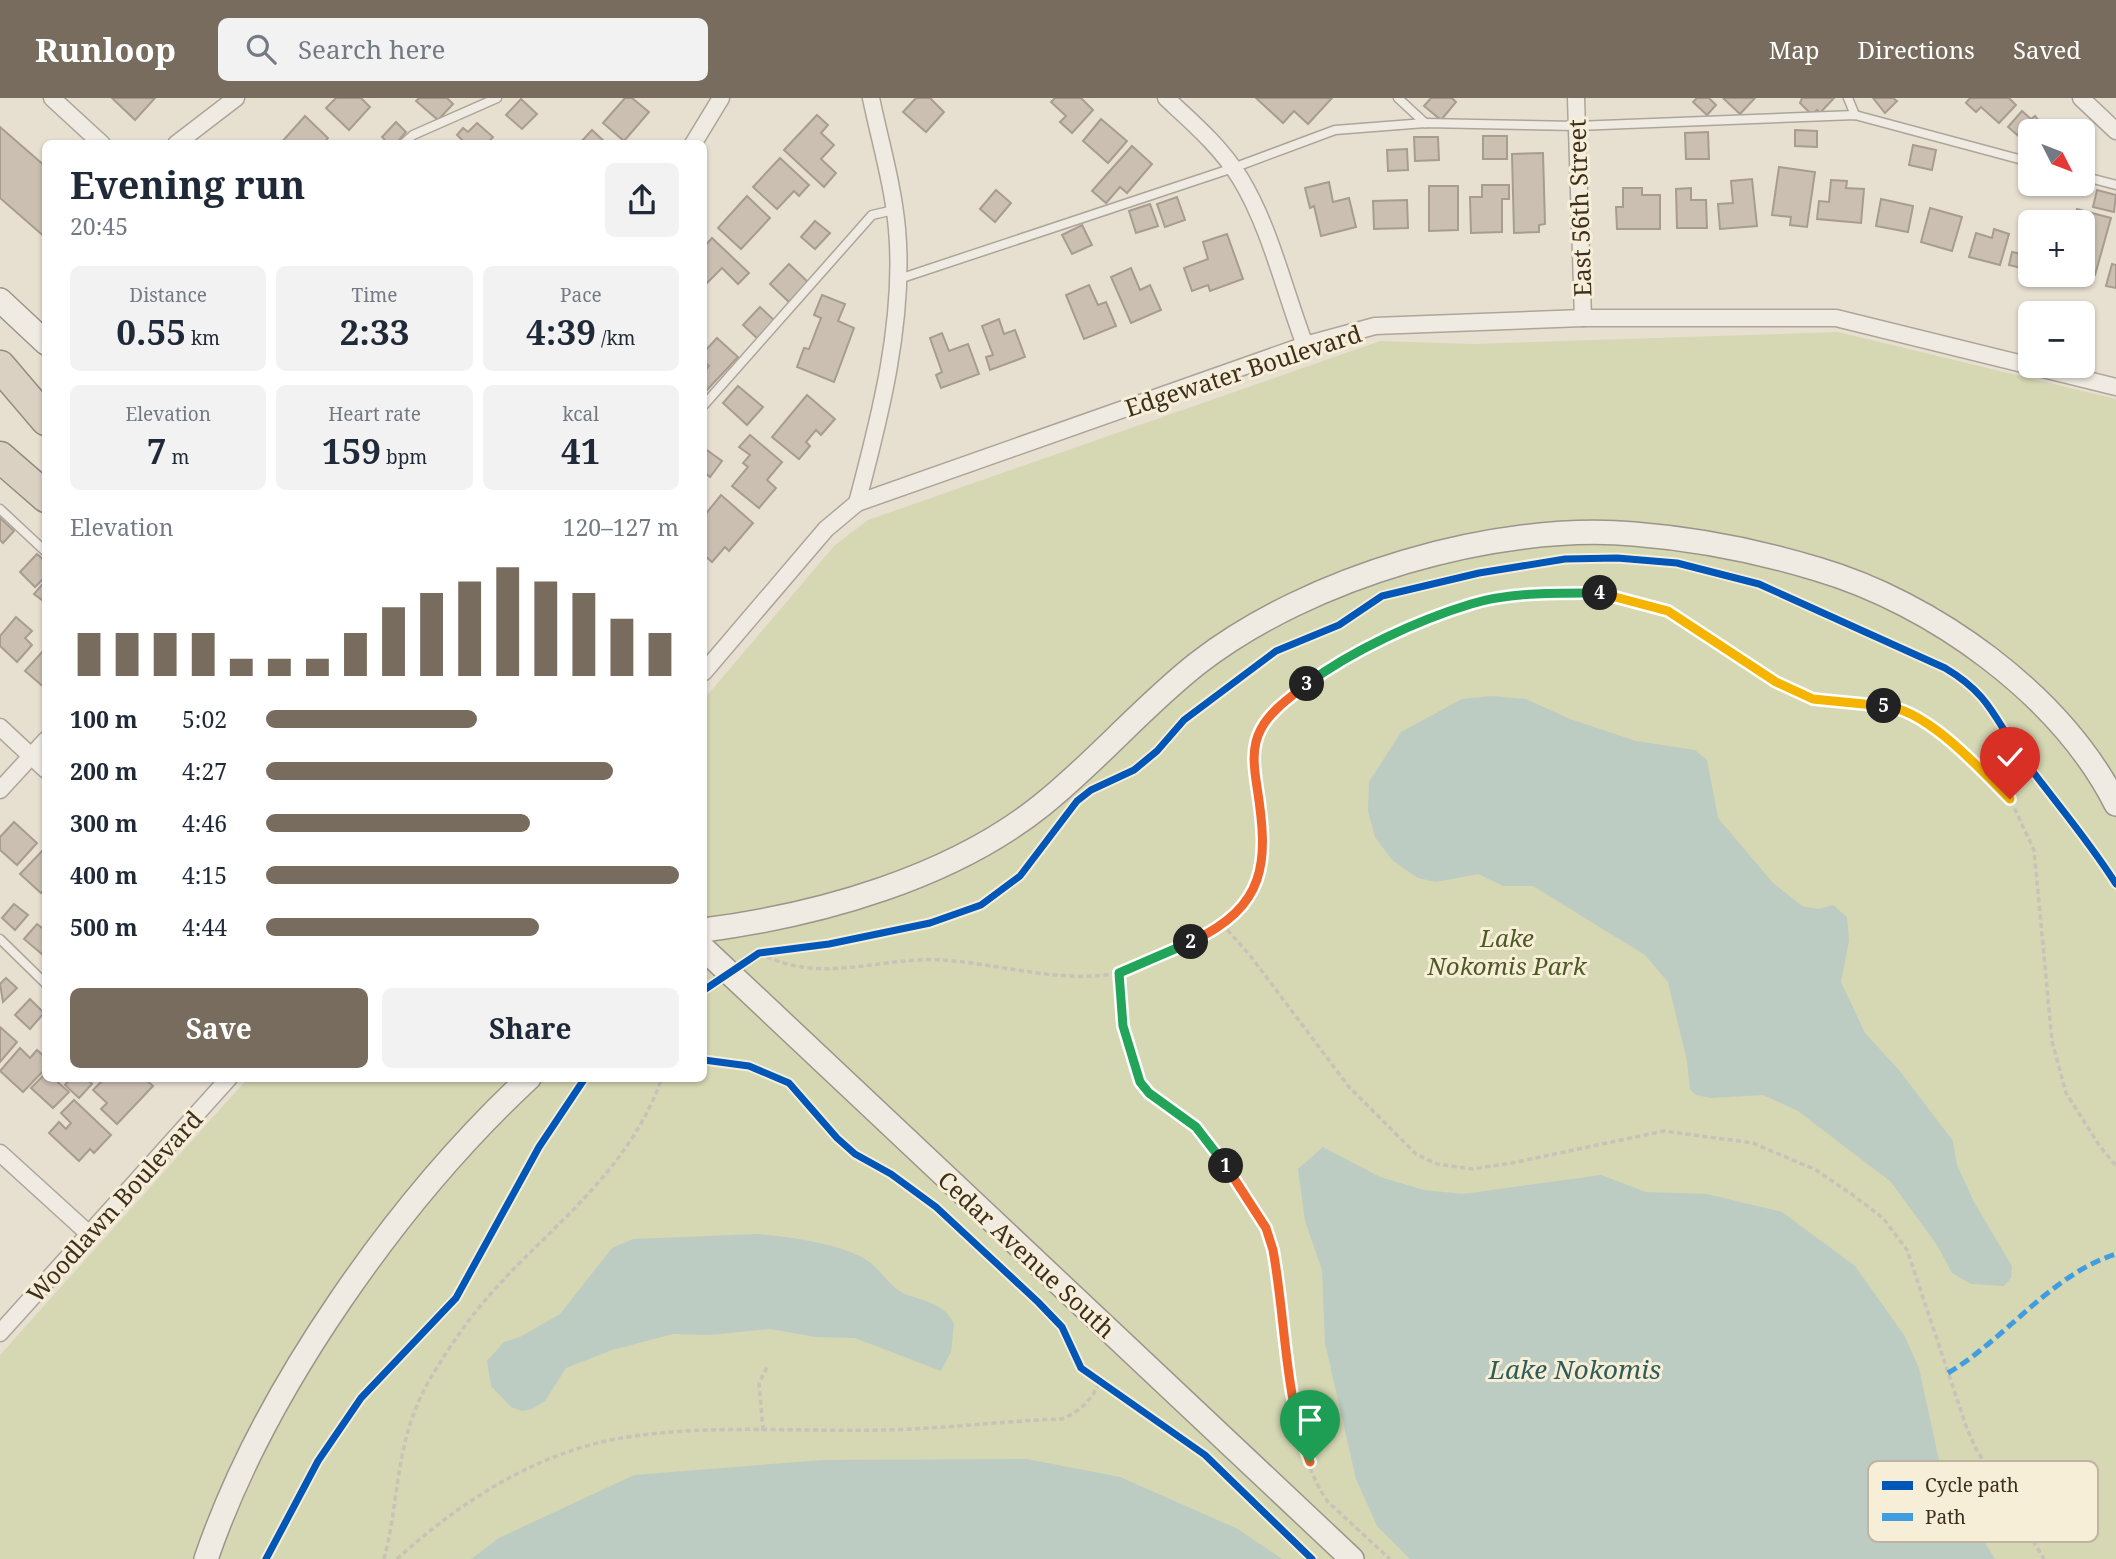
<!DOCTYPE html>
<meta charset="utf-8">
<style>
:root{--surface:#fff;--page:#f2f2f3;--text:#1f2937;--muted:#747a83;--accent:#786c5e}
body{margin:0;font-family:"Noto Serif",serif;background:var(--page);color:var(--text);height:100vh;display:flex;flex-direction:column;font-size:26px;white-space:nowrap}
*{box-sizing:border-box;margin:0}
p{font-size:23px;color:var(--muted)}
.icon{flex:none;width:38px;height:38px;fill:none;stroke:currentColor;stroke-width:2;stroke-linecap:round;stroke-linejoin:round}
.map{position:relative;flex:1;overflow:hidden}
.details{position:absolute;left:42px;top:42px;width:665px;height:942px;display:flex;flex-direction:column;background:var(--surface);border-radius:10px;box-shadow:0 2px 5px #0004}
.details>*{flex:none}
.needle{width:46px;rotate:132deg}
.fabs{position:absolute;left:2018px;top:21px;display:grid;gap:14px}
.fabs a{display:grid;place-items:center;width:77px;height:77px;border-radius:10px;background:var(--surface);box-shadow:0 2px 5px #0004;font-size:35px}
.pin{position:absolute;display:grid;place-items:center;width:60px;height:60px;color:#fff;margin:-72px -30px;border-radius:50% 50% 50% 0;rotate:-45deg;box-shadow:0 0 7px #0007}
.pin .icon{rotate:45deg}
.km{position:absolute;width:35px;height:35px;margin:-18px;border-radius:50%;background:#222;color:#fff;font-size:19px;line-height:35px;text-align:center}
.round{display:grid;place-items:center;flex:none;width:74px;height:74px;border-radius:10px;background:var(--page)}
.head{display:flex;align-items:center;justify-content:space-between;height:119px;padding:0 28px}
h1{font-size:38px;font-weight:700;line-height:52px}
.metrics{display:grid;grid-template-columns:repeat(3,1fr);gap:10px;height:119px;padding:7px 28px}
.metrics div{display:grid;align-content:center;border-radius:10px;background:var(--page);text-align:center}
.metrics b{font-size:35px;font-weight:700}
.metrics small{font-size:19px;font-weight:400}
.metrics p{font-size:19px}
.chart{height:196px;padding:14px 28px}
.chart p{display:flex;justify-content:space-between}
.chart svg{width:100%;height:126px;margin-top:7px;stroke:var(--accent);stroke-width:6}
.action{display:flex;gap:14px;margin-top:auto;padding:14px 28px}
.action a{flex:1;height:80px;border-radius:10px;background:var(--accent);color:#fff;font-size:28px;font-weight:700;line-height:80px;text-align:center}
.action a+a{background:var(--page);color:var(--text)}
ul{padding:0 28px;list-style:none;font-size:23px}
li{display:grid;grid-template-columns:112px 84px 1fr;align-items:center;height:52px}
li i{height:18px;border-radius:9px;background:var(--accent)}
header{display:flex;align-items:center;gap:42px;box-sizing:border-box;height:98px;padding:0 35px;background:var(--accent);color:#fff}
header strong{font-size:33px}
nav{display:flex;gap:38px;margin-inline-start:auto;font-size:24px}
.search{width:490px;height:63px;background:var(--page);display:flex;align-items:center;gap:18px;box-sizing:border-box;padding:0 24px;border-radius:10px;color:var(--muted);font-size:26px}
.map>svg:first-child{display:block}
.green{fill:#d6d7b3}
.water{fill:#bcccc2}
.building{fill:#cbbfb2;stroke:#a89c90;stroke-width:2}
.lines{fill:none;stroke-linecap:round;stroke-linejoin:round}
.lane-casing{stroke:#ada599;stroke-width:11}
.street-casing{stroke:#ada599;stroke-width:19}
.secondary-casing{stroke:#9c958a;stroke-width:26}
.highway-casing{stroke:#928b80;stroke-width:33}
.path{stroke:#c8c2b9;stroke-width:3.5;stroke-dasharray:5 3.5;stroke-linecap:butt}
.lane{stroke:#efebe3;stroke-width:8}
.street{stroke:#efebe3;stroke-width:16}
.secondary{stroke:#efebe3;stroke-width:23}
.highway{stroke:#dad1c2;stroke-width:30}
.quiet{stroke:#3f9de0;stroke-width:5;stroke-dasharray:10 5;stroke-linecap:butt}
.cycleway-casing{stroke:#f7eed8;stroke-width:11}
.cycleway{stroke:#0057b8;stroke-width:7}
.split-1-casing{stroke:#fff;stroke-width:14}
.split-2-casing{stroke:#fff;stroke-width:14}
.split-3-casing{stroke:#fff;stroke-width:14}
.split-4-casing{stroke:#fff;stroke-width:14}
.split-5-casing{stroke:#fff;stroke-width:14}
.split-6-casing{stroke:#fff;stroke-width:14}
.split-1{stroke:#f0652b;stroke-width:9}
.split-2{stroke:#22a559;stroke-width:9}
.split-3{stroke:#f0652b;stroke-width:9}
.split-4{stroke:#22a559;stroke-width:9}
.split-5{stroke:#f5b400;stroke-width:9}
.split-6{stroke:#f5b400;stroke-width:9}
.labels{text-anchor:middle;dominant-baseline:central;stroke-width:6;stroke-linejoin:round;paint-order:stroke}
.street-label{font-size:24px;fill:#3d2e20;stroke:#f7eed8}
.park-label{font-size:24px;font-style:italic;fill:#4d5a26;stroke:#f7eed8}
.water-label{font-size:26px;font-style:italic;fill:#2f5d5a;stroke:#f7eed8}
.key{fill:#f7eed8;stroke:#bfb4a1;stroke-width:2}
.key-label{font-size:19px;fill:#3d2e20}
</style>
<header>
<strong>Runloop</strong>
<div class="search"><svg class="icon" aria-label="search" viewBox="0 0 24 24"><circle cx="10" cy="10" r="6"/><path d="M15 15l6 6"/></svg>Search here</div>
<nav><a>Map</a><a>Directions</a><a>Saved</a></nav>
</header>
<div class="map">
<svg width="2116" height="1461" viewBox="0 0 2116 1461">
<rect width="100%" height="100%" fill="#e7e0d1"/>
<polygon class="green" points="1838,234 2116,301 2116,1461 0,1461 0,1257 248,980 704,980 704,601 835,447 868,422 1380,243 1473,246"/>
<g class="water">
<polygon points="1491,598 1526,601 1570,621 1636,643 1695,652 1707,662 1718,720 1773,785 1802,808 1818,811 1833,807 1847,819 1849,843 1841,884 1865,935 1899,972 1953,1043 1957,1067 1974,1104 2012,1168 2011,1180 2004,1188 1971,1186 1952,1175 1937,1147 1891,1084 1798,1013 1763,997 1711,1000 1696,997 1690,991 1687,963 1668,884 1645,857 1533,788 1503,788 1478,776 1436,784 1418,780 1392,762 1375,739 1368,713 1369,684 1401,634 1462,601"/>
<polygon points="1323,1049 1380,1079 1424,1092 1463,1096 1601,1077 1646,1094 1707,1096 1782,1114 1855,1168 1904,1237 1919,1270 1942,1376 1995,1461 1410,1461 1377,1428 1356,1381 1325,1245 1322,1172 1305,1123 1298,1071"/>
<path d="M 757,1136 C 786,1138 845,1146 868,1163 C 881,1172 891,1190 905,1196 C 923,1203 945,1205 954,1226 L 951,1254 L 941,1273 L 855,1240 L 816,1239 L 770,1231 L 709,1237 L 673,1236 L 612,1252 L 566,1270 L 545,1303 L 532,1311 L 522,1313 L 511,1309 L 491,1288 L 487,1263 L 504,1244 L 520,1239 L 560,1216 L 612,1150 L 633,1141 Z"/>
<polygon points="1027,1361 1120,1379 1238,1431 1282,1461 471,1461 499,1440 634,1377 823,1362"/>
</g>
<g class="building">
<polygon points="112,0 155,0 135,22"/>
<polygon points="336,0 361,0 370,9 349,32 326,10"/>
<polygon points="419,0 447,0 453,6 438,22 416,3"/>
<polygon points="625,0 632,0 649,14 624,43 603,25"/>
<polygon points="916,0 930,0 944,14 926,34 903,14"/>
<polygon points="1055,0 1081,0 1093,12 1072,35 1060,24 1066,18 1051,4"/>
<polygon points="1256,0 1332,0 1308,26 1294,13 1283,25"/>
<polygon points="1431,0 1452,0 1456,4 1441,22 1424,8"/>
<polygon points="1697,0 1709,0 1716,7 1707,17 1693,4"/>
<polygon points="1723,0 1755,0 1740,16"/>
<polygon points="1802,0 1834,0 1820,15 1817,12 1812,17 1800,5"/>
<polygon points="1873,0 1893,0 1897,3 1885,15"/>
<polygon points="1970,0 2009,0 2016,7 1999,25 1981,9 1976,14 1966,5"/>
<polygon points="521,1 537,16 522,31 506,17"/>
<polygon points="2022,13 2031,21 2035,18 2047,33 2030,33 2030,48 2008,29"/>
<polygon points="817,17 828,27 821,35 834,47 821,61 836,75 824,89 784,52"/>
<polygon points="305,18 328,40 323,46 280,46"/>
<polygon points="1101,21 1127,43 1108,65 1083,43"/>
<polygon points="396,24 406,34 396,46 389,46 382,39"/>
<polygon points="477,25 493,39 487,46 466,46 457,37 463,30 468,34"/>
<polygon points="0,29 46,69 46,140 0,100"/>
<polygon points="592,32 607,46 579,46"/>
<polygon points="1795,32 1817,33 1817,49 1795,48"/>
<polygon points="1708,34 1709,61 1686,61 1685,35"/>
<rect x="1483" y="38" width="24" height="23"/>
<polygon points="1414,39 1438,39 1439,62 1415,63"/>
<polygon points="1913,47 1936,52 1932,72 1909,67"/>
<polygon points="1132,48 1152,66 1127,95 1120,89 1106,105 1092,93"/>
<polygon points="1407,51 1408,72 1388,73 1387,52"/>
<polygon points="1543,55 1545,126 1539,127 1539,134 1514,135 1512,56"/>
<polygon points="780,60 809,87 799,98 794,93 777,111 753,89"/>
<polygon points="1779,69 1815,74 1807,129 1790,127 1791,119 1772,117"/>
<polygon points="1752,81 1757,128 1720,131 1718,106 1733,105 1731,83"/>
<polygon points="1831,82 1847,83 1846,90 1864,91 1861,125 1817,121 1819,103 1829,104"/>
<polygon points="1329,84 1333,104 1349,100 1356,129 1321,138 1314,108 1310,110 1305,90"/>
<polygon points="1482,87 1509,87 1509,101 1502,101 1502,134 1471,135 1470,99 1482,99"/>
<polygon points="1429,88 1458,88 1458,132 1429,133"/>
<polygon points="1623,90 1642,90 1642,97 1660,97 1660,131 1617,131 1616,109 1623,109"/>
<polygon points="1691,90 1691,102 1706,102 1707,130 1677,130 1676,91"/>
<polygon points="996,92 1011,105 995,124 980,111"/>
<polygon points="2097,92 2116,97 2114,114 2093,109"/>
<polygon points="747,98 770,120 741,151 718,130"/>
<polygon points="1177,99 1185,122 1165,129 1157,106"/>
<polygon points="1881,101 1913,108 1908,134 1876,128"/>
<polygon points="1407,102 1408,130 1374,131 1373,103"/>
<polygon points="1150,106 1158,128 1136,135 1129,113"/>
<polygon points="1930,110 1962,119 1952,153 1921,144"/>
<polygon points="2077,111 2111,120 2095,177 2082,174 2082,124 2073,124"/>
<polygon points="815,123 830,135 815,151 801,139"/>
<polygon points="2030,126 2030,172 2009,167 2012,154 2022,156"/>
<polygon points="1082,127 1092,147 1072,156 1062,137"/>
<polygon points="1994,131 2009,136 2000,167 1969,159 1976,135 1992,140"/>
<polygon points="1227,136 1243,181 1210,193 1208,187 1192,193 1184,170 1208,161 1203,144"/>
<polygon points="712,140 749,175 738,186 722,170 704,188 704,149"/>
<polygon points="789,166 808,184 789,204 770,186"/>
<polygon points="2112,166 2116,167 2116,190 2106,188"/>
<polygon points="1131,170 1140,192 1150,187 1161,212 1131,225 1111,179"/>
<polygon points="1089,187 1098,207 1106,204 1116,228 1084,241 1066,197"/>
<polygon points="822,197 845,206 838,223 854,230 834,284 797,269 804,250 809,251 821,220 814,217"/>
<polygon points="760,209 776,224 759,242 743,227"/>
<polygon points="999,221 1004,236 1015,232 1025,259 990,272 986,259 993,257 982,228"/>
<polygon points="942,235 949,253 968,246 979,276 941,290 936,277 942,274 930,240"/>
<polygon points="717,240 738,259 705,294 704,274 709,268 704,263 704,254"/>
<polygon points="738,288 763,309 747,327 723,305"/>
<polygon points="807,297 835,321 821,337 816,332 806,344 810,348 799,361 772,339"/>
<polygon points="750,337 782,364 767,382 776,390 759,410 732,388 748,369 743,365 750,357 739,349"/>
<polygon points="704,350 722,363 710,379 704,374"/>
<polygon points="721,397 753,425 729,453 725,449 712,464 704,457 704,418"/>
<polygon points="0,420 14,433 3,445 0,442"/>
<polygon points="37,456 46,464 46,478 35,489 20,474"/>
<polygon points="46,482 46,505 34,496"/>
<polygon points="16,519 32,533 25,540 32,547 17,564 0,548 0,538"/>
<polygon points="42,554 46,557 46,591 25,573"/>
<polygon points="14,724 37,745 17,767 0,752 0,739"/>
<polygon points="42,753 46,756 46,790 41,795 20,776"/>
<polygon points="14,806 28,817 15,832 2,820"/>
<polygon points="37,826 46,833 43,857 24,841"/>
<polygon points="6,880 17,890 3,904 0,886"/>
<polygon points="30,901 44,915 30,931 15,917"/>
<polygon points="0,929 17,944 0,964"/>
<polygon points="20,950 30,960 37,952 46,960 46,970 23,994 0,973"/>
<polygon points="46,975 46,980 53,980 69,994 53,1010 31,990"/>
<polygon points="71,980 86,980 92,986 79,1000 65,987"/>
<polygon points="105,980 112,983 144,980 153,988 117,1026 101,1011 107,1005 93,992"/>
<polygon points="74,1002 111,1037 94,1055 90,1051 79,1063 49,1035 59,1024 66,1031 71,1025 61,1015"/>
</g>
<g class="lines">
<defs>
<g id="lane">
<polyline points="1398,0 1425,25"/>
<polyline points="1848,0 1855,17"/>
<polyline points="403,46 413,37 497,0"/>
<polyline points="2082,78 2116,87"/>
<polyline points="896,182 1233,70 1335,32 1425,25 1576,28 1855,17 2030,64"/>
<polyline points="704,307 872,117 894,112"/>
<polyline points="0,411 46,454"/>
<polyline points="0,841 46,886"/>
</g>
<g id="street">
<polyline points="52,0 102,46"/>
<path d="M 1166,0 C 1193,25 1220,48 1240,80 C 1270,129 1284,192 1305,247"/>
<polyline points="1576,0 1583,220"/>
<polyline points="2081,0 2116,33"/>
<polyline points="176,46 236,0"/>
<polyline points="693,46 721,0"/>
<path d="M 857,405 C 880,319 905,222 897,131 C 893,87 880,43 871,0"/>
<polyline points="704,574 826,431 857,405 1305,247 1375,228 1583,220 1836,220 2116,289"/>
<polyline points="0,629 46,672"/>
<polyline points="0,692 46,642"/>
<polyline points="0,1055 88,1135"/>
<polyline points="0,1235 229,980"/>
</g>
<g id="secondary">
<polyline points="0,202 46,245"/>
<path d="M 704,832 C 819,817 951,780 1042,707 C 1097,663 1143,608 1198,565 C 1309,479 1495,424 1634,436 C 1696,441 1758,453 1817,471 C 1933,505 2060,596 2116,706"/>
<polyline points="704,851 1352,1461"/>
<path d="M 206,1461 C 264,1291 399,1101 529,980"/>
</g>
<g id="highway">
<polyline points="0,268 46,322"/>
<polyline points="0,359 46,399"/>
</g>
</defs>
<use href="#lane" class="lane-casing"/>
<use href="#street" class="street-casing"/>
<use href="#secondary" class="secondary-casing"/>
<use href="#highway" class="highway-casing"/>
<g class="path">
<polyline points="1224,828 1250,801 1264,762 1252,666 1260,631 1285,603 1325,573 1407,531 1473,506 1544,496 1605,495 1668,513 1776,584 1813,601 1891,609 1925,624 1973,663 2010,701 2034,752 2052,943 2066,995 2099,1047 2116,1068"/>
<path d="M 759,855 C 822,888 879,858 943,862 C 1002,866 1060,886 1119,875 L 1224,828 L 1252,860 L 1349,989 L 1416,1056 L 1437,1066 L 1473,1071 L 1512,1065 L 1664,1033 L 1753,1045 L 1816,1072 L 1850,1095 L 1883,1120 L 1907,1152 L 1966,1328 L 1976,1351 L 2044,1461"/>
<path d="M 1119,875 C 1119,910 1123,953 1140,984 C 1152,1005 1180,1015 1197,1031 C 1219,1051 1254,1104 1266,1131 C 1277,1156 1279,1184 1281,1209 C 1287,1269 1293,1354 1328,1404 L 1390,1461"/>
<polyline points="763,1332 759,1285 768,1267"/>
<path d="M 384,1461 C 397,1413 396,1361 414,1315 C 424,1287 442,1261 459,1236 C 524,1142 620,1095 662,980"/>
<path d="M 397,1461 C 462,1402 540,1352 628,1339 C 713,1326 798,1334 882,1332 C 942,1331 1002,1323 1062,1321 C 1079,1314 1092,1302 1099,1285"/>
</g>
<use href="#lane" class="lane"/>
<use href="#street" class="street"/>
<use href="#secondary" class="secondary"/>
<use href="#highway" class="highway"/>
<path class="quiet" d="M 1948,1275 C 2007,1240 2050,1177 2116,1156"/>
<defs>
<g id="cycleway">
<path d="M 704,892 L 759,855 L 829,846 L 930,825 L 981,807 L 1020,778 L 1077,703 L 1091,692 L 1134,672 L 1157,653 L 1184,622 L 1276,553 L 1339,527 L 1382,498 L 1479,475 L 1565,461 L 1617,460 L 1677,465 L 1759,486 L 1945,570 C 1994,599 1995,625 2027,666 C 2057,706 2089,743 2116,786"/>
<polyline points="704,962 749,968 789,985 837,1040 855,1056 891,1076 936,1109 1038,1204 1062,1229 1081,1270 1205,1357 1312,1461"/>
<polyline points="266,1461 318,1363 361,1300 456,1200 539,1049 585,980"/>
</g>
</defs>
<use href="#cycleway" class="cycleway-casing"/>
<use href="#cycleway" class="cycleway"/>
</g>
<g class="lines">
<defs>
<path id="split-1" d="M 1226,1068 L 1266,1130 L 1273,1152 C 1286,1223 1284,1296 1310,1364"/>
<polyline id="split-2" points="1191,844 1119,875 1123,928 1140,984 1149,995 1196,1029 1226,1068"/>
<path id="split-3" d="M 1191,844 C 1267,808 1269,765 1257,689 C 1254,670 1251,649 1261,631 C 1270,613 1291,599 1307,586"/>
<path id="split-4" d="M 1307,586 C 1351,553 1418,522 1471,506 C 1511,494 1558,495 1600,495"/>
<polyline id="split-5" points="1600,495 1668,513 1776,584 1813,601 1884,608"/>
<path id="split-6" d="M 1884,608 C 1927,611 1981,672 2010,701"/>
</defs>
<use href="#split-1" class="split-1-casing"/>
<use href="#split-2" class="split-2-casing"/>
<use href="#split-3" class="split-3-casing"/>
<use href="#split-4" class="split-4-casing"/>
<use href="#split-5" class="split-5-casing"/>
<use href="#split-6" class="split-6-casing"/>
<use href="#split-1" class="split-1"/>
<use href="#split-2" class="split-2"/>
<use href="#split-3" class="split-3"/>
<use href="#split-4" class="split-4"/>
<use href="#split-5" class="split-5"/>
<use href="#split-6" class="split-6"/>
</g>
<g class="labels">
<g class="street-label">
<text transform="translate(1579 110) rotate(-92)">East 56th Street</text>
<text transform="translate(1243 272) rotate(-18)">Edgewater Boulevard</text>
<text transform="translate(114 1108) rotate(-48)">Woodlawn Boulevard</text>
<text transform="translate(1027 1156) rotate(43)">Cedar Avenue South</text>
</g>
<g class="park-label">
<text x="1507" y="839">Lake<tspan x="1507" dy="28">Nokomis Park</tspan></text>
</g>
<g class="water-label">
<text x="1575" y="1271">Lake Nokomis</text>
</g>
</g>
<rect x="1868" y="1363" width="230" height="81" rx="10" class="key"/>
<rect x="1882" y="1383" width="31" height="9" fill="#0057b8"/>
<rect x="1882" y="1415" width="31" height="8" fill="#3f9de0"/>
<g class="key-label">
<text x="1925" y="1394">Cycle path</text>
<text x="1925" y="1426">Path</text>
</g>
</svg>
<div class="fabs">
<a><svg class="needle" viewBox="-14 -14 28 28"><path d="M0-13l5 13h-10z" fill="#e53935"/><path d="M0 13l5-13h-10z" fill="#747a83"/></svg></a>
<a>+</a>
<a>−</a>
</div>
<div class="pin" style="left:1310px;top:1364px;background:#1e9e55"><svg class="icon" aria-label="arrive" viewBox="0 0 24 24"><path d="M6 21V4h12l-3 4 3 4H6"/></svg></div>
<div class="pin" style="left:2010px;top:701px;background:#d93025"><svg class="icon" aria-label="check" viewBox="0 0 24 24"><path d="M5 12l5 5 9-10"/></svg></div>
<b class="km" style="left:1226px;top:1068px">1</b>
<b class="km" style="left:1191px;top:844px">2</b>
<b class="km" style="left:1307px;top:586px">3</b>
<b class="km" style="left:1600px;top:495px">4</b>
<b class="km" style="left:1884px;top:608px">5</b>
<section class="details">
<div class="head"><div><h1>Evening run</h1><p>20:45</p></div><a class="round"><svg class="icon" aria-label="share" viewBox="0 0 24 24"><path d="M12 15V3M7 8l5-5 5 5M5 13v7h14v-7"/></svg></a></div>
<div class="metrics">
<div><p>Distance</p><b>0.55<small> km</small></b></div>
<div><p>Time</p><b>2:33</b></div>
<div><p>Pace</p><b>4:39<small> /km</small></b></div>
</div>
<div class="metrics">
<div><p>Elevation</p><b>7<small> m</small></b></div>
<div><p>Heart rate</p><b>159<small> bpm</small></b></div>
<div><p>kcal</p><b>41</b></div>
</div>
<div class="chart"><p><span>Elevation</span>120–127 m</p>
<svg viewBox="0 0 160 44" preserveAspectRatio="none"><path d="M5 44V29M15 44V29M25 44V29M35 44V29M45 44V38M55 44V38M65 44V38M75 44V29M85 44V20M95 44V15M105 44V11M115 44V6M125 44V11M135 44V15M145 44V24M155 44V29"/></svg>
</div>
<ul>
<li><b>100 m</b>5:02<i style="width:51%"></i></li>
<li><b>200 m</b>4:27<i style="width:84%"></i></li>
<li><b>300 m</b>4:46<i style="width:64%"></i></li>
<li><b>400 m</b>4:15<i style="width:100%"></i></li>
<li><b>500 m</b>4:44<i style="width:66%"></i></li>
</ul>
<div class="action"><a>Save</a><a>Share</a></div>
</section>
</div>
